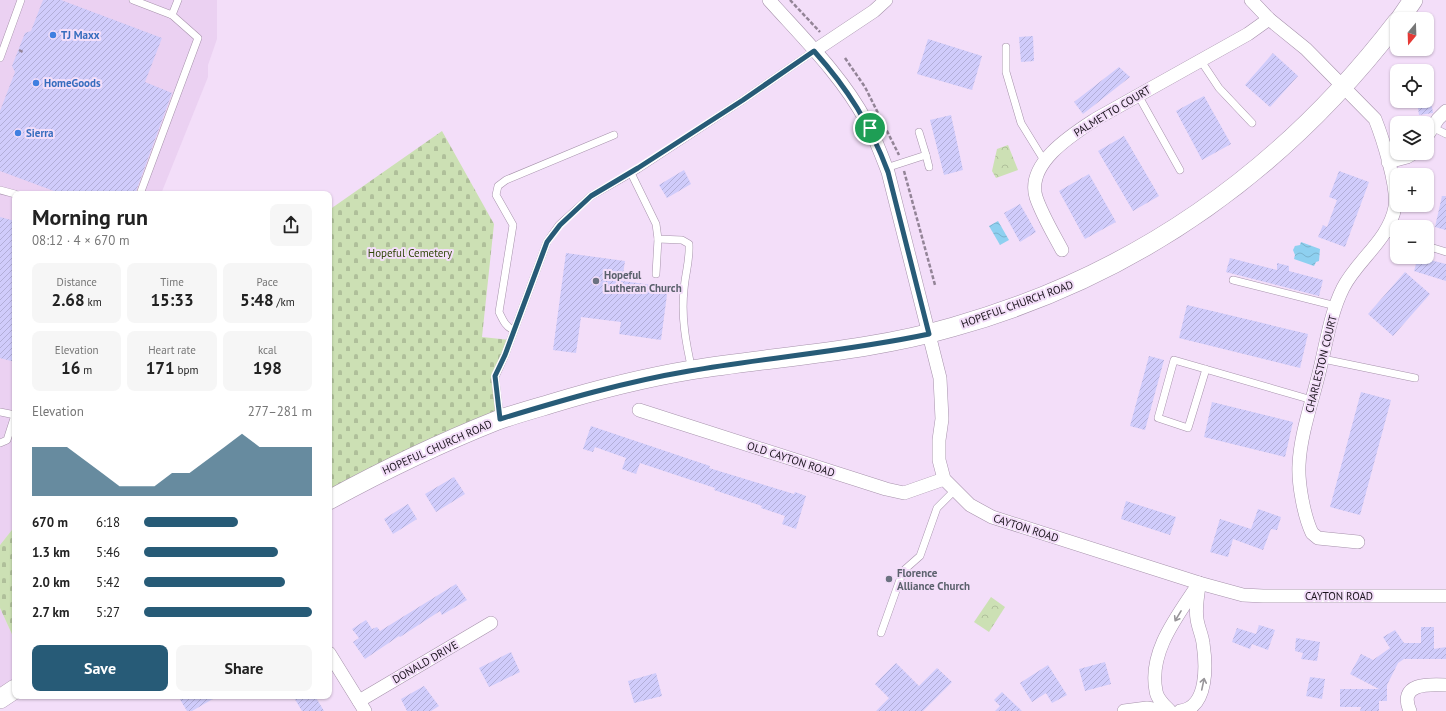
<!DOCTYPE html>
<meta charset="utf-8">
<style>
:root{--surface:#fff;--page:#f6f6f6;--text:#222;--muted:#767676;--accent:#275b77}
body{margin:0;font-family:"PT Sans",sans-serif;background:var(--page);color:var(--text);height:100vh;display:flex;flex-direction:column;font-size:15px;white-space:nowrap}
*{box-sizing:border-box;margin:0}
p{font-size:13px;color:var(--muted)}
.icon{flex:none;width:22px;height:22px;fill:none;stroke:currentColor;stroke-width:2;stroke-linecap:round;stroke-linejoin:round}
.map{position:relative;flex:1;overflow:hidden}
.side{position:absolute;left:12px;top:191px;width:320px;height:508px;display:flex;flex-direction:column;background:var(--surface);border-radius:8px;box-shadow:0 1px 3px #0004}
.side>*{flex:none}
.needle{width:26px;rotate:199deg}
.controls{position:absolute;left:1390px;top:12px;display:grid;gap:8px}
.controls a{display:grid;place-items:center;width:44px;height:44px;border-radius:8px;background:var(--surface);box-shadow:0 1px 3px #0004;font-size:20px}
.pin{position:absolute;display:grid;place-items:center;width:34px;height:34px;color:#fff;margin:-17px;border:2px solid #fff;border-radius:50%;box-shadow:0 1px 4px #0007}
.round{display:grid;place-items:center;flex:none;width:42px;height:42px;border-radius:8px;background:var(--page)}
.overview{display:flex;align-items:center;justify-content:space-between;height:68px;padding:0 20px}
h1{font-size:22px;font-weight:700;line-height:30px}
.metrics{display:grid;grid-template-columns:repeat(3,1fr);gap:6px;height:68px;padding:4px 20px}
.metrics div{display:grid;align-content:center;border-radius:8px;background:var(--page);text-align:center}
.metrics b{font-size:17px;font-weight:700}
.metrics small{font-size:11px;font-weight:400}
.metrics p{font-size:11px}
.chart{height:112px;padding:8px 20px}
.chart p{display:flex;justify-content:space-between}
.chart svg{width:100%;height:72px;margin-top:4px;fill:var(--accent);opacity:.7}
.action{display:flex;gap:8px;margin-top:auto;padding:8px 20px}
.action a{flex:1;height:46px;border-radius:8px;background:var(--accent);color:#fff;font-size:16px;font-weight:700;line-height:46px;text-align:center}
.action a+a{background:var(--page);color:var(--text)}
ul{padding:0 20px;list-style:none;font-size:13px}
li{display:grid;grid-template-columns:64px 48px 1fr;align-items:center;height:30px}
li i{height:10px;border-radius:5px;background:var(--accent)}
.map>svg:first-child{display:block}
.built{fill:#ebd1f2}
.forest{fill:url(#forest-crowns)}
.cemetery{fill:url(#cemetery-stones)}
.water{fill:url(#water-waves)}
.building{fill:url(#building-hatch)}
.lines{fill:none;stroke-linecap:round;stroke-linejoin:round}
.lane-casing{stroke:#a692ab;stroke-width:8}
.street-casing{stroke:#a692ab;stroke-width:14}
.secondary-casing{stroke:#a692ab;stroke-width:20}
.path{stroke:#938497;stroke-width:2.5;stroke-dasharray:4 2;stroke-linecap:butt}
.lane{stroke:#fff;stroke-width:7}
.street{stroke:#fff;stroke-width:13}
.secondary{stroke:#fff;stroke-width:19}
.oneway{stroke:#989599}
.route-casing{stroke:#fff;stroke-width:8}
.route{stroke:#275b77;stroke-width:5}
.shop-dot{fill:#3f7fe0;stroke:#f3def9;stroke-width:1.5}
.worship-dot{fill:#6b7280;stroke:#f3def9;stroke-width:1.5}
.labels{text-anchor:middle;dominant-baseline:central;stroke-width:4;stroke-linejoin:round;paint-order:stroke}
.shop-label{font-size:11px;font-weight:bold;fill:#366cbe;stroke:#f3def9;text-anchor:start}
.street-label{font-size:11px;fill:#1b141d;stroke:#f3def9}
.park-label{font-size:11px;fill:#314709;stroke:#f3def9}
.worship-label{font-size:11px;font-weight:bold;fill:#5b616d;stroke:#f3def9;text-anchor:start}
</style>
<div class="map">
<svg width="1446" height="711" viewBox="0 0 1446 711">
<defs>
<pattern id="forest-crowns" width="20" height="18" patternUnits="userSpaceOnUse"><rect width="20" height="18" fill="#cce0b4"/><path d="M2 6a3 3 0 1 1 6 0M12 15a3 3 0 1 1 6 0" fill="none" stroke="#afbf9a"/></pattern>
<pattern id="cemetery-stones" width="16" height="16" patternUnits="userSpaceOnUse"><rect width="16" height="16" fill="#cce0b4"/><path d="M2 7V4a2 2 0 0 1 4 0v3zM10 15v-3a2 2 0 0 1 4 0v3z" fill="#afbf9a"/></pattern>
<pattern id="water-waves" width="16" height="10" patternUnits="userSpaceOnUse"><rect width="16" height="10" fill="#8ed0f0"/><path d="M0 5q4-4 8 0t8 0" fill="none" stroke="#7ab2cd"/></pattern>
<pattern id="building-hatch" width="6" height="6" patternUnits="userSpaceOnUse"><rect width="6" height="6" fill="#d0ccfb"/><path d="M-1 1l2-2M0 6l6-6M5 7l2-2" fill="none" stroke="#b2aed7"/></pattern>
</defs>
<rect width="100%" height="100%" fill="#f3def9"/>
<g class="built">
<polygon points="0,0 217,0 217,39 208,65 208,77 161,194 15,194 15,526 0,545"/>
<polygon points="0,608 15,641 15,689 0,699"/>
</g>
<g class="forest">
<polygon points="1008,145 1018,170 996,178 992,171 997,149"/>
<polygon points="991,597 1005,607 989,632 974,622"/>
</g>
<g class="cemetery">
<polygon points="442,131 494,224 482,337 510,340 495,377 500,419 329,500 329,210"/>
<polygon points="15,526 15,641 0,608 0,545"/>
</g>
<g class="water">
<polygon points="998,221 1009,240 1000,245 989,226"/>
<polygon points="1301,242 1320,249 1319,261 1316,262 1314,266 1294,259 1295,255 1293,250 1295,246 1300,245"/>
</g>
<g class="building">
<polygon points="43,0 61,0 162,38 145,82 172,93 135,194 62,194 0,171 0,111 15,72 12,66 25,33 31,31"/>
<polygon points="1033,36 1034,61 1021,62 1019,37"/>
<polygon points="928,39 982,56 972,90 917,74"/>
<polygon points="1273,53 1298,76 1270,107 1245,85"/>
<polygon points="1119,67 1130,77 1083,114 1074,102"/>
<polygon points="1204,96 1231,144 1202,160 1176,111"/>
<polygon points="1417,101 1431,101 1433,113 1419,115"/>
<polygon points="951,115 963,170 944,175 930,120"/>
<polygon points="1124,136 1159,196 1133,211 1098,151"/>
<polygon points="684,170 691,184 667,198 659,185"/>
<polygon points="1339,171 1369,182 1345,247 1318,237 1323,225 1327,227 1337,200 1329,197"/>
<polygon points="1089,174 1116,222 1085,239 1059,191"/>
<polygon points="1442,196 1446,196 1446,230 1435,227"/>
<polygon points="1020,204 1036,232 1020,242 1004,213"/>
<polygon points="0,217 15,221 15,362 0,358"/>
<polygon points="566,253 625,261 622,281 668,287 661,340 619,334 621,322 581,317 576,353 553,350"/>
<polygon points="1418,257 1446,264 1446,281 1414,271"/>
<polygon points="1230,258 1277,270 1277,263 1289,266 1289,271 1323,280 1319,296 1226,272"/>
<polygon points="1405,272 1430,294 1393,336 1368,314"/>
<polygon points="1187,305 1308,334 1300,368 1179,338"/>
<polygon points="1149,356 1164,360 1145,430 1130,426"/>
<polygon points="1361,392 1391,400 1360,515 1330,507"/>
<polygon points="1212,402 1293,422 1285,457 1204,437"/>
<polygon points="591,426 710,466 709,468 794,494 795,492 806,496 796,529 782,524 785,516 761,508 762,506 714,490 715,488 640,463 636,474 622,469 626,458 595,447 593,452 583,449"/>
<polygon points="454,477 465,494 436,512 425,494"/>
<polygon points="1126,501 1176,517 1170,535 1121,519"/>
<polygon points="408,504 417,519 393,534 384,519"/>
<polygon points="1258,509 1281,517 1277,530 1271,529 1263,550 1233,539 1228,557 1210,552 1220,519 1251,529"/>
<polygon points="456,584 467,600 442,615 440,611 400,637 399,636 365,659 353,642 359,638 352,629 366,620 372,629 377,627 380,631"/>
<polygon points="1259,625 1275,630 1268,650 1252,644 1250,649 1232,642 1237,628 1256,634"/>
<polygon points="1421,627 1434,627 1434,649 1446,647 1446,659 1404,659 1398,663 1387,685 1387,701 1379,701 1379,711 1360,711 1361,707 1340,707 1340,689 1379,689 1350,674 1361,654 1373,660 1390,648 1383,637 1395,630 1404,643 1421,643"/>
<polygon points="1296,638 1320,642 1317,661 1301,659 1303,653 1295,651"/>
<polygon points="511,652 520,672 489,687 479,668"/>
<polygon points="1105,662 1111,684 1085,691 1079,669"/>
<polygon points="896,663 919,686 937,668 952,682 923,711 876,711 889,698 875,684"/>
<polygon points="1048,665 1067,695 1052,703 1046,693 1032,702 1020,683"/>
<polygon points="656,673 662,696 634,703 628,681"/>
<polygon points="1310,677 1325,679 1322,699 1306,696"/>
<polygon points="424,686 439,706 431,711 407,711 401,699"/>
<polygon points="1002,692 1022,711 995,711 1000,706 994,700"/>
<polygon points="178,696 218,696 192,711 187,711"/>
<polygon points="293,696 315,696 324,711 302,711"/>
</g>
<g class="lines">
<defs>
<g id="lane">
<polyline points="133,0 172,15 198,38 140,194"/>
<polyline points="172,15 178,0"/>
<polyline points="1006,47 1006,72 1021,123 1045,162"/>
<polyline points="0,58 21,0"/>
<polyline points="1201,61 1219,88 1252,123"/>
<polyline points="1138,95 1180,170"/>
<polyline points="1432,127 1446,134"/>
<polyline points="919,132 926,155"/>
<polyline points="886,168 926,155 929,167"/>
<path d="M 631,173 L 656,224 L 658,239 L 682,240 L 689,244 C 690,261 685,274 684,290 C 681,317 686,344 692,370"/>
<polyline points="0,190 15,194"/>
<polyline points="1385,232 1397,236"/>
<polyline points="1427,246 1446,252"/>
<polyline points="656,274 658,239"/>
<polyline points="1233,280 1336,306"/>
<path d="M 513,330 C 505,326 503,320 499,312 L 513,225 L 496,195 L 498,186 L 506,180 L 614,135"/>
<polyline points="1323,359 1415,378"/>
<polyline points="1206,369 1188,428 1158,418 1174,360 1312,400"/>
<polyline points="0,412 15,415 7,440 0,443"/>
<polyline points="500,419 495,377 505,355 547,242 559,225 591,196 638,169 743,100 814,51"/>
<polyline points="881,633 903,571 920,556 937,508 954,491"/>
</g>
<g id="street">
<path d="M 769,0 C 803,38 842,76 866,121 C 875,137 881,154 888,172 L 940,378 L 942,419 L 939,440 L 939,460 L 944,479 L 970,505 L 992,517 L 1199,583 L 1243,595 L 1263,596 L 1446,596"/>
<path d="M 1251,0 L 1269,19 L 1306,49 L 1375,119 C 1383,139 1398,187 1395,207 C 1389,240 1357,260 1343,288 C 1330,314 1326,345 1319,373 C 1312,402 1300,436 1299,465 C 1298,484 1304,516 1312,533 L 1318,538 L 1358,542"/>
<polyline points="814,51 874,11 886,0"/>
<polyline points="1427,136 1438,119 1446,111"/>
<polyline points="1388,162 1407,157 1414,153"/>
<path d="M 1062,250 C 1053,233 1042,215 1036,197 C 1026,163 1073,134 1096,119 L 1248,34 L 1269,19"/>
<polyline points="639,410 886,489 904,493 944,479"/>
<polyline points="329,653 365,711"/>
<polyline points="359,701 491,623"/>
<polyline points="1124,711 1147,708 1164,711"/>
<path d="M 1170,711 C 1164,705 1157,699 1156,691 C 1148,651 1179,614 1199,583"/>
<path d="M 1180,711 C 1209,708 1206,663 1203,643 C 1202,635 1198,627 1197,619 C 1195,608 1198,596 1199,585"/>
<path d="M 1410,711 C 1398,683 1428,684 1446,685"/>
</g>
<g id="secondary">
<polyline points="1400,19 1413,0"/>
<path d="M 329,500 C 384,470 440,443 498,420 C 515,414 533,409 550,404 C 596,390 643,378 691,370 C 778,356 867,352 953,327 C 1135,276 1282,172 1397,22"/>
<polyline points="0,699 15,689"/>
</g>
</defs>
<use href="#lane" class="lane-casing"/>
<use href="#street" class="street-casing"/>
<use href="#secondary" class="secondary-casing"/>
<g class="path">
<polyline points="790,0 820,32"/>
<polyline points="19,50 23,52"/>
<polyline points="845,58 865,87 899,155"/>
<polyline points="904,171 935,285"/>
</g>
<use href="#lane" class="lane"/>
<use href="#street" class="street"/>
<use href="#secondary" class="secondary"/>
</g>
<defs><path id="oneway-shaft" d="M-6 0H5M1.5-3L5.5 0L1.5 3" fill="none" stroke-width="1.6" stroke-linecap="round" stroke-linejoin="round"/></defs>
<g class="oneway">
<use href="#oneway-shaft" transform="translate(1178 616) rotate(121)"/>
<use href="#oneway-shaft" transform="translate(1203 684) rotate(-78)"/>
</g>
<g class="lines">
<defs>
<path id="route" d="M 814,51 C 848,89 870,124 888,172 L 929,334 C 850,351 769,357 689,371 C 624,382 563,400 500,419 L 495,376 L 505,355 L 547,242 L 560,225 L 591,196 L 638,168 L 743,100 Z"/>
</defs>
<use href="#route" class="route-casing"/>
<use href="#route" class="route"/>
</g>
<g class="shop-dot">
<circle cx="53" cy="35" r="4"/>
<circle cx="36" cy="83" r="4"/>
<circle cx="18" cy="133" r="4"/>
</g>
<g class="worship-dot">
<circle cx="596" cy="281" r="4"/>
<circle cx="889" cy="579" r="4"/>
</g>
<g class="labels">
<g class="shop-label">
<text x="61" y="35">TJ Maxx</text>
<text x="44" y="83">HomeGoods</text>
<text x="26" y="133">Sierra</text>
</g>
<g class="street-label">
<text transform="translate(1112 111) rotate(-31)">PALMETTO COURT</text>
<text transform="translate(1017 304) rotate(-20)">HOPEFUL CHURCH ROAD</text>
<text transform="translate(1321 364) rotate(-76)">CHARLESTON COURT</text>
<text transform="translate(437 447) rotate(-24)">HOPEFUL CHURCH ROAD</text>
<text transform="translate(791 459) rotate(18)">OLD CAYTON ROAD</text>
<text transform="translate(1026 528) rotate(18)">CAYTON ROAD</text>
<text x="1339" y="596">CAYTON ROAD</text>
<text transform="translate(425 662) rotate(-30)">DONALD DRIVE</text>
</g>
<g class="park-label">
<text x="410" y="253">Hopeful Cemetery</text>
</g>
<g class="worship-label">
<text x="604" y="275">Hopeful<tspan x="604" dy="13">Lutheran Church</tspan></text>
<text x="897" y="573">Florence<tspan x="897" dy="13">Alliance Church</tspan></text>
</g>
</g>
</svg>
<div class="controls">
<a><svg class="needle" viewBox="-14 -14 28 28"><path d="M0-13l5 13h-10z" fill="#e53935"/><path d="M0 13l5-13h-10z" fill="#767676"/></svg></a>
<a><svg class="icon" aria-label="locate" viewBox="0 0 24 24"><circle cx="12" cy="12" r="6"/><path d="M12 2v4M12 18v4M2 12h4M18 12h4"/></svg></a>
<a><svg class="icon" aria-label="layers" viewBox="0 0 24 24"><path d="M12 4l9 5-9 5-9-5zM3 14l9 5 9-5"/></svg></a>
<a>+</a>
<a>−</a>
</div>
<div class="pin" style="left:870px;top:128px;background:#1e9e55"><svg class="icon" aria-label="arrive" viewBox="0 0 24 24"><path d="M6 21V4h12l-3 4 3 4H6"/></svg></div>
<section class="side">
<div class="overview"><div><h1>Morning run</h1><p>08:12 · 4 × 670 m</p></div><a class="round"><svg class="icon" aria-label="share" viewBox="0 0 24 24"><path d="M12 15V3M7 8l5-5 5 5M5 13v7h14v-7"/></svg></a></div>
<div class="metrics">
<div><p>Distance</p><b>2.68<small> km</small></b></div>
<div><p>Time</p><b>15:33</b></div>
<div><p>Pace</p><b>5:48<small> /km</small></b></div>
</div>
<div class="metrics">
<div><p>Elevation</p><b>16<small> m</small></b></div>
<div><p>Heart rate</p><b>171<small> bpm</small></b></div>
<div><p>kcal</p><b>198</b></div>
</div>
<div class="chart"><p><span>Elevation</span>277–281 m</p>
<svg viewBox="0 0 160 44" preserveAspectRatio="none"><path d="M0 44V14L10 14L20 14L30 22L40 30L50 38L60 38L70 38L80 30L90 30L100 22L110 14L120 6L130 14L140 14L150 14L160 14V44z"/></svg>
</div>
<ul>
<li><b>670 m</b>6:18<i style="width:56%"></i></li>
<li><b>1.3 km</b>5:46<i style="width:80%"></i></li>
<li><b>2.0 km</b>5:42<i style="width:84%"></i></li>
<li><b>2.7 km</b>5:27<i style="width:100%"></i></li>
</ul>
<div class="action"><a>Save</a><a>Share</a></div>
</section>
</div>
